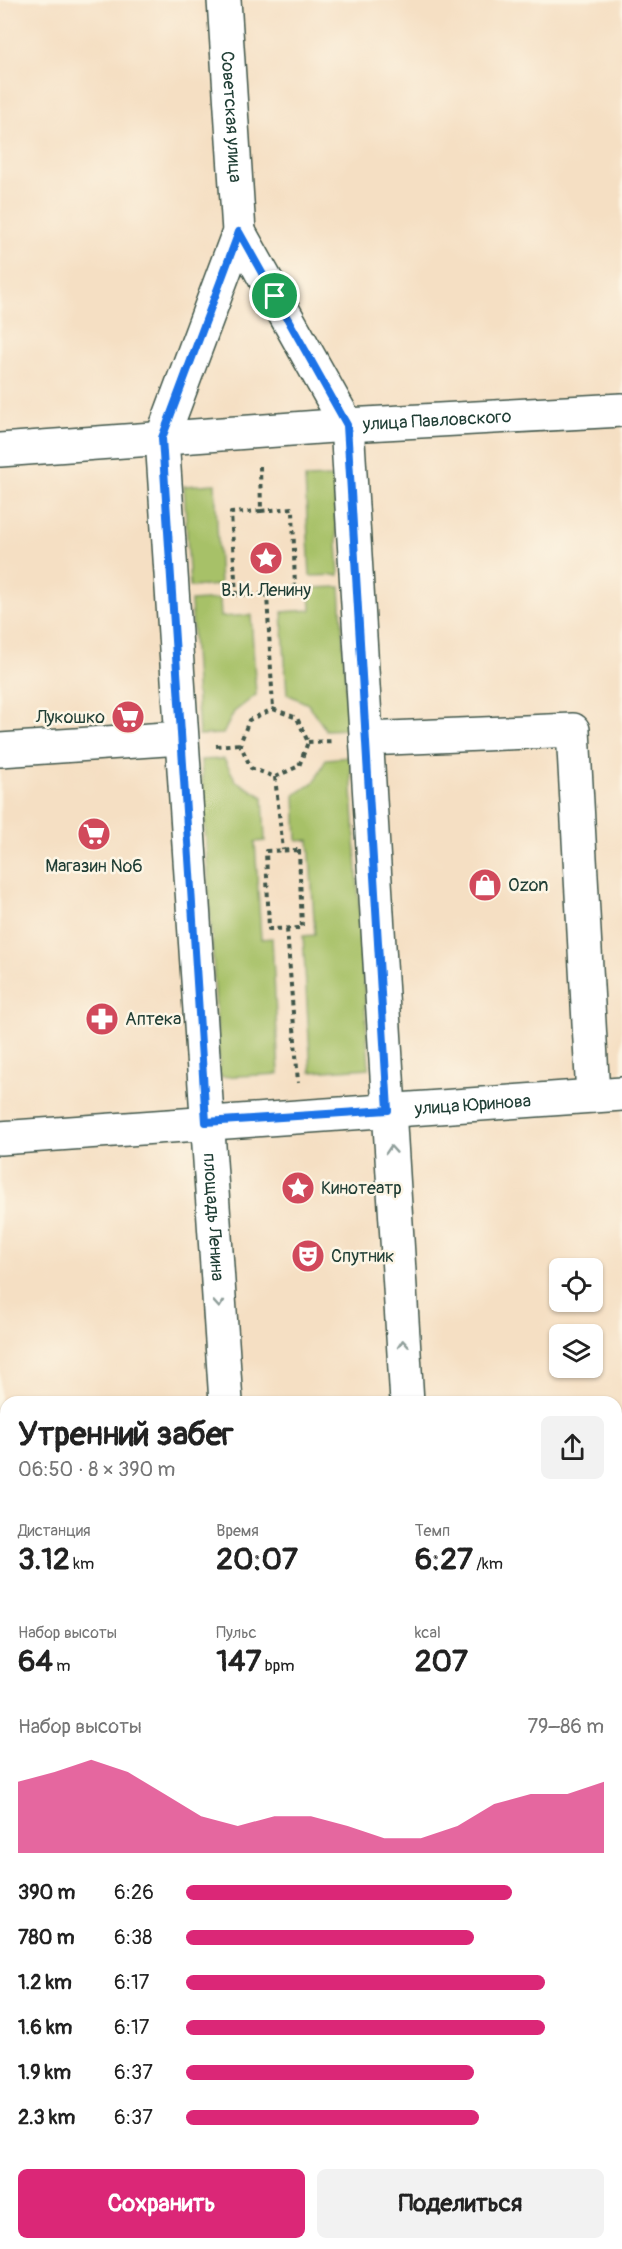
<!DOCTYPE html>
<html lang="ru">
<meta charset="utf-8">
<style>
:root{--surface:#fff;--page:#f2f2f2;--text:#222;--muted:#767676;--accent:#db2777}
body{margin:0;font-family:Pangolin,sans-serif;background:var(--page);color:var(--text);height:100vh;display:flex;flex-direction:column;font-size:22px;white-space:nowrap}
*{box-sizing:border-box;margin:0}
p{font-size:20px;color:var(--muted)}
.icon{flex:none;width:33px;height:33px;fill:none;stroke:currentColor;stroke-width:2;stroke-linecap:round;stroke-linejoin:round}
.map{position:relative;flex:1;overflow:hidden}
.panel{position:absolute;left:0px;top:1396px;width:622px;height:854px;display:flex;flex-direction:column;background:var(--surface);border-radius:18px 18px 0 0;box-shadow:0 2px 4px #0004}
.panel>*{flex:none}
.controls{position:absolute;left:549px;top:1258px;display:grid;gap:12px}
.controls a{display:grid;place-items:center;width:54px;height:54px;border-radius:9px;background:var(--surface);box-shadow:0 2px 4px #0004;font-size:30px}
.pin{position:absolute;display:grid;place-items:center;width:51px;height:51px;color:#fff;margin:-26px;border:3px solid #fff;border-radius:50%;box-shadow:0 2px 6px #0007}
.round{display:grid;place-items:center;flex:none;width:63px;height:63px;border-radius:9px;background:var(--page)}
.overview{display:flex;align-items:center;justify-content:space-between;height:102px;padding:0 18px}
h1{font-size:33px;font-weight:700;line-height:45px}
.metrics{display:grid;grid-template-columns:repeat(3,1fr);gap:9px;height:102px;padding:6px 18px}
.metrics div{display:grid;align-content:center}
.metrics b{font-size:30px;font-weight:700}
.metrics small{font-size:16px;font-weight:400}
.metrics p{font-size:16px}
.chart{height:168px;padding:12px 18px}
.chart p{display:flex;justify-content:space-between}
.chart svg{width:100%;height:108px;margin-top:6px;fill:var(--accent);opacity:.7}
.button{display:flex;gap:12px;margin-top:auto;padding:12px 18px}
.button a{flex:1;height:69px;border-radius:9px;background:var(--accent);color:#fff;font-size:24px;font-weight:700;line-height:69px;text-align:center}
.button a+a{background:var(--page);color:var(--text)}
ul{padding:0 18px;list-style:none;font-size:20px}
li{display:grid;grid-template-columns:96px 72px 1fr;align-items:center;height:45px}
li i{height:15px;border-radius:8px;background:var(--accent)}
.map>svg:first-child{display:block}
.green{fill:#a7c167;stroke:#637f4e;stroke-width:1.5}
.forest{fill:#85a75c;stroke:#527248;stroke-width:1.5}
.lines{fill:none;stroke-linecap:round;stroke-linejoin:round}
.minor-casing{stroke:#3f5549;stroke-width:36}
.path{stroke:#3f5549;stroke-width:4;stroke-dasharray:4.5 4.5;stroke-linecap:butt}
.minor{stroke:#fff;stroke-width:33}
.oneway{stroke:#8f9e9a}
.route-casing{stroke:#fff;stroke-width:12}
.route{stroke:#1a73e8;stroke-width:8}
.labels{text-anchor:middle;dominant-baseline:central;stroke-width:5;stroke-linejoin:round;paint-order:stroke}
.street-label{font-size:18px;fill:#1f3d34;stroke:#fcf5e5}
.poi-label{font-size:18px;fill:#1f3d34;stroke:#fcf5e5;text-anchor:start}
</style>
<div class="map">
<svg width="622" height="2249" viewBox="0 0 622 2249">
<rect width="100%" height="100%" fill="#fcf5e5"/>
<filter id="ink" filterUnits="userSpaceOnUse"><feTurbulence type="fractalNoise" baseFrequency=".0167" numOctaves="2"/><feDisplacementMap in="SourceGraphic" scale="12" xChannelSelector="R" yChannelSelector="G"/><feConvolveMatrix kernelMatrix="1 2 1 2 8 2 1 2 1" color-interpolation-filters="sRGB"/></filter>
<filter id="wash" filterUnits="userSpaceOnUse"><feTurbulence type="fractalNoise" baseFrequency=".008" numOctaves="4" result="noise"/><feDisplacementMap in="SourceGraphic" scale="24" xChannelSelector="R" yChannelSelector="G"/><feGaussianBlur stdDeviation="1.35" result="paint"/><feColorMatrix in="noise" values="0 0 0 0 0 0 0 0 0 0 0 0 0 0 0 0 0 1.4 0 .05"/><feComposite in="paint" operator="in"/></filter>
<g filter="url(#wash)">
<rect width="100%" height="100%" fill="#f5dfc3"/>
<g class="green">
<polygon points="333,477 339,575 310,576 305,478"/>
<polygon points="215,484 220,585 190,587 184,486"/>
<polygon points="340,587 348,729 326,730 308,704 287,694 282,612 311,610 310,588"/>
<polygon points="220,599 221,617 251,615 256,695 234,712 223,734 199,735 191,601"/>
<polygon points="350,757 369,1068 311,1072 303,936 315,935 309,840 297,841 295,795 315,781 326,759"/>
<polygon points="224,759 236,781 263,797 265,841 255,842 261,939 272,938 279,1074 220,1077 201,760"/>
</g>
<g class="forest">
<polygon points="616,1635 622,1635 622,1687 617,1687"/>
<rect x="0" y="1680" width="6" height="49"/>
</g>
</g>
<g filter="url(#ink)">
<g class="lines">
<defs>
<g id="minor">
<path id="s1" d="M 224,0 L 239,232 L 162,438 L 226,1402"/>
<polyline points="239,232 347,425 407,1402"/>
<path id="s2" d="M 0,450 L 347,425 L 622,410"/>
<polyline points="366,739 573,730 593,1096"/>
<polyline points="0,750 181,738"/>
<path id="s3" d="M 0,1138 L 622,1094"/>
<polyline points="616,1476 622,1475"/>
<polyline points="616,1613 622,1612"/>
<polyline points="0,1658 6,1658"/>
<polyline points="616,1714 622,1713"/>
<polyline points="0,1754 6,1753"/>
<polyline points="0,1934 6,1934"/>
<polyline points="135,2244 136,2249"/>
</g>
</defs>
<use href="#minor" class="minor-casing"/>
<g class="path">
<polyline points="260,466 261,511 293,508 295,593 267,594 273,709"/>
<polyline points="261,511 231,513 236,595 267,594"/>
<polygon points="273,709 297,718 308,742 299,766 275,777 251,768 240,744 249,720"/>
<polyline points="308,742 334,741"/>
<polyline points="216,746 240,744"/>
<polyline points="275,777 283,850"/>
<polygon points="299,850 302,928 269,929 266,851"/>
<polyline points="287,929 298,1083"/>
<polyline points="616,1663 622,1663"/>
<polyline points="0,1705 6,1705"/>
</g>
<use href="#minor" class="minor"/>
</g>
<defs><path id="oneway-chevron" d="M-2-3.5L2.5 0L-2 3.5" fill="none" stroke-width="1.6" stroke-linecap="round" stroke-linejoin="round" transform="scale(1.5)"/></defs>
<g class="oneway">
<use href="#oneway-chevron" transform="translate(391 1150) rotate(-94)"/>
<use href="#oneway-chevron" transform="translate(219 1304) rotate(86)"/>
<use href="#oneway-chevron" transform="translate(403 1344) rotate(-94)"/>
</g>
</g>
<g class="lines" filter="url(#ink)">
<defs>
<polygon id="route" points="239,232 347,425 388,1110 206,1122 162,438"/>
</defs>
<use href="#route" class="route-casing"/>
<use href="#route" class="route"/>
</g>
<defs>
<symbol id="sight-disc" viewBox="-11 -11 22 22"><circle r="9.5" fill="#d1495b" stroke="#fcf5e5"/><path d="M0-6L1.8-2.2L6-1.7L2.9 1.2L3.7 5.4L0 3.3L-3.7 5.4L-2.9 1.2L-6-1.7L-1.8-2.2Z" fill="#fff"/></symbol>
<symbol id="supermarket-disc" viewBox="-11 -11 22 22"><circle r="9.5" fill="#d1495b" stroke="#fcf5e5"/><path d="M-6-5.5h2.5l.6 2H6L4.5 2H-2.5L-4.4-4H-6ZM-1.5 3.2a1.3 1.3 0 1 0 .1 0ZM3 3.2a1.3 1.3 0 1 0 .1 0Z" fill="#fff"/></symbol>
<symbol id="shop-disc" viewBox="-11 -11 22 22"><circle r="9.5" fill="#d1495b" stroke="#fcf5e5"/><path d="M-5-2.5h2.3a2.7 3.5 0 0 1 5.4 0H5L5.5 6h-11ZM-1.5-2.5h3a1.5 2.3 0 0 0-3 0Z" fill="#fff"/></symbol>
<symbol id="pharmacy-disc" viewBox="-11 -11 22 22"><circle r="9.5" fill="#d1495b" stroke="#fcf5e5"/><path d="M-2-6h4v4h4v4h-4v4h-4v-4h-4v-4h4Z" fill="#fff"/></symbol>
<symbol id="theatre-disc" viewBox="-11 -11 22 22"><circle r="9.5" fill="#d1495b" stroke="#fcf5e5"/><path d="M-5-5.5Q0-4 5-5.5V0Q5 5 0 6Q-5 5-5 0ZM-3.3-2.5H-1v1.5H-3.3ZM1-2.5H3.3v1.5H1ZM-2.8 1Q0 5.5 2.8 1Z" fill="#fff"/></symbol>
</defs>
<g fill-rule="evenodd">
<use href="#sight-disc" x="247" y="539" width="38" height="38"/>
<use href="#supermarket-disc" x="109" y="698" width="38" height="38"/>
<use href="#supermarket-disc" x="75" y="815" width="38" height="38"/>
<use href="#shop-disc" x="466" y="866" width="38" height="38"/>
<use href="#pharmacy-disc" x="83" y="1000" width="38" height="38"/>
<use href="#sight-disc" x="279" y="1169" width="38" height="38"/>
<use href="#theatre-disc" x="289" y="1237" width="38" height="38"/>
</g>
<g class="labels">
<g class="street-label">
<text stroke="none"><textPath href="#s1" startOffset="117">Советская улица</textPath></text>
<text stroke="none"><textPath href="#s2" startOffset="438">улица Павловского</textPath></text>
<text stroke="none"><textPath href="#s3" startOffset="474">улица Юринова</textPath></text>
<text stroke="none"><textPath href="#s1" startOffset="1233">площадь Ленина</textPath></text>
</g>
<g class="poi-label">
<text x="266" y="590" text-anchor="middle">В. И. Ленину</text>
<text x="105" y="717" text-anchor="end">Лукошко</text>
<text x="94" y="866" text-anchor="middle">Магазин №6</text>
<text x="508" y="885">Ozon</text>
<text x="125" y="1019">Аптека</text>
<text x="321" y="1188">Кинотеатр</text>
<text x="331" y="1256">Спутник</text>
</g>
</g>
</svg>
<div class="controls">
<a><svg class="icon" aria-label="locate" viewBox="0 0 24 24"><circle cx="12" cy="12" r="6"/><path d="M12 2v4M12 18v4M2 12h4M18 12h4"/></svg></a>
<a><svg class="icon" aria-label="layers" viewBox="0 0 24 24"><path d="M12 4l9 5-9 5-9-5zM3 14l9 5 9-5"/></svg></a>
</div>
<div class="pin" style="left:275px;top:296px;background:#1e9e55"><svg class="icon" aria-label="arrive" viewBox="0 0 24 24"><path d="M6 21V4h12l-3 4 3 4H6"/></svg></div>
<section class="panel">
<div class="overview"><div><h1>Утренний забег</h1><p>06:50 · 8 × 390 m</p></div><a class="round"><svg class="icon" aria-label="share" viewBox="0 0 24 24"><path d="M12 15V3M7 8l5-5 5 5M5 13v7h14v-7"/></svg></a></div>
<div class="metrics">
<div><p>Дистанция</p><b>3.12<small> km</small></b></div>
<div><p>Время</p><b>20:07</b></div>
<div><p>Темп</p><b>6:27<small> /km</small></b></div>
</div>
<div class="metrics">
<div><p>Набор высоты</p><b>64<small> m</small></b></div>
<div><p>Пульс</p><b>147<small> bpm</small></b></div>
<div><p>kcal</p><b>207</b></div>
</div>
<div class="chart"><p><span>Набор высоты</span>79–86 m</p>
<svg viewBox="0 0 160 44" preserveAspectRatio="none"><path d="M0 44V15L10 11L20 6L30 11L40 20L50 29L60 33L70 29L80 29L90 33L100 38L110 38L120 33L130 24L140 20L150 20L160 15V44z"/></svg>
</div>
<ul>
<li><b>390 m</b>6:26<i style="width:78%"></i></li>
<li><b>780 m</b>6:38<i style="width:69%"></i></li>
<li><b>1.2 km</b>6:17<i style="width:86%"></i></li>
<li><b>1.6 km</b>6:17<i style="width:86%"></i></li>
<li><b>1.9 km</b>6:37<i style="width:69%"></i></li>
<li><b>2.3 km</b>6:37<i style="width:70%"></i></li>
</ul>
<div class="button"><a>Сохранить</a><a>Поделиться</a></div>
</section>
</div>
